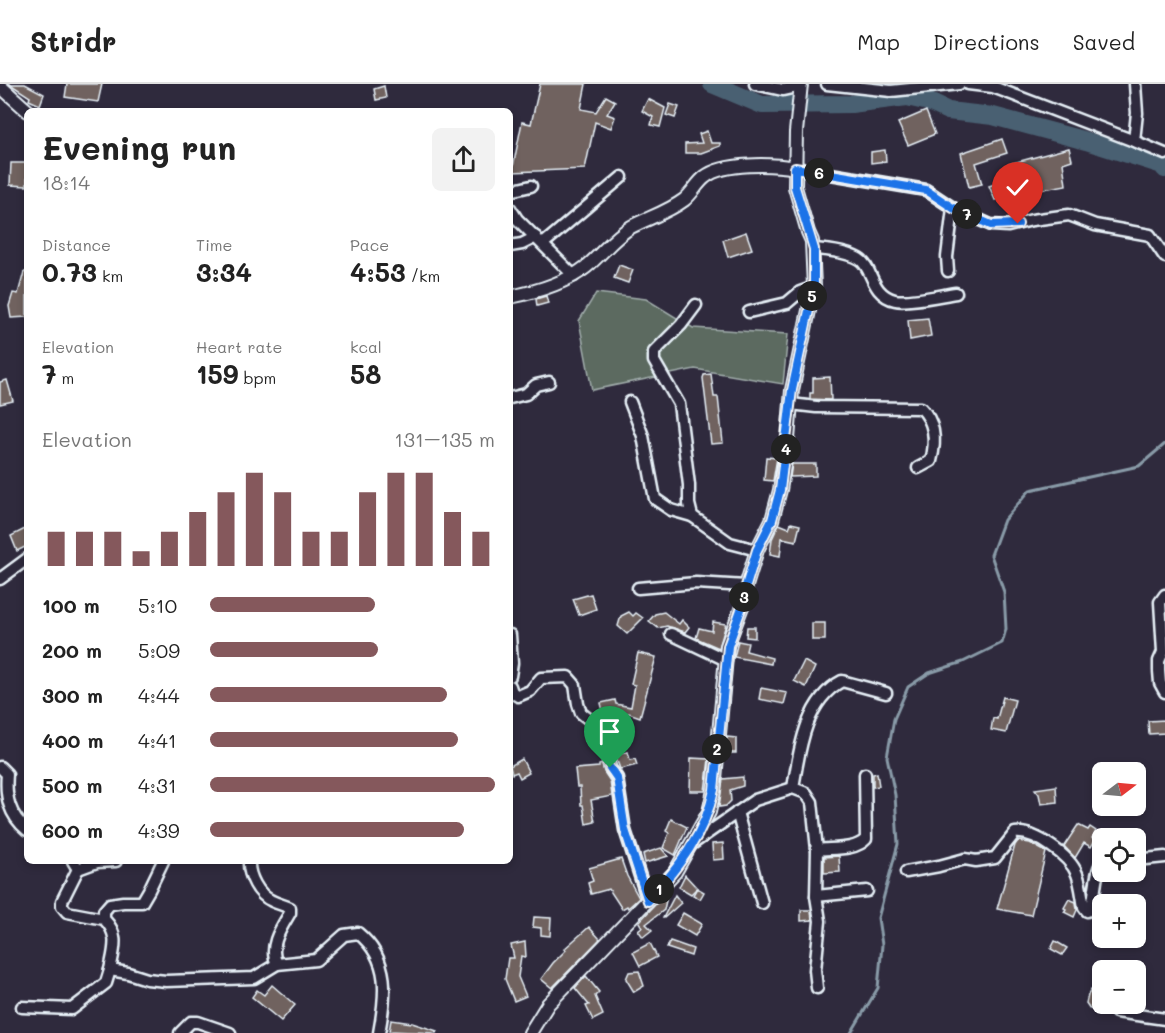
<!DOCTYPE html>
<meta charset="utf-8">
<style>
:root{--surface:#fff;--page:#f2f2f2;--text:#222;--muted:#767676;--line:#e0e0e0;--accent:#85585c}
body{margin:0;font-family:Mali,sans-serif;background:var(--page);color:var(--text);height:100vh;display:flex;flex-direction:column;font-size:22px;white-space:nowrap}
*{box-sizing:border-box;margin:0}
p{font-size:20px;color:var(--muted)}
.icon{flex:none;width:33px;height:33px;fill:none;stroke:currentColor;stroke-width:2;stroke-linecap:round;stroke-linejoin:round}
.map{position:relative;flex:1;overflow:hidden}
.panel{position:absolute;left:24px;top:24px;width:489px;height:756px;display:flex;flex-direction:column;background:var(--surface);border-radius:9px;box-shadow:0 3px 9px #0003}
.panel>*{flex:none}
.needle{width:39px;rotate:74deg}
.tools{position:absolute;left:1092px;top:678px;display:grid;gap:12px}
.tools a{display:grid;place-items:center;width:54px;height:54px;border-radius:9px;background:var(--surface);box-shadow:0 3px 9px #0003;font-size:30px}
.pin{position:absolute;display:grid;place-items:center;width:51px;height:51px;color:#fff;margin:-62px -26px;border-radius:50% 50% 50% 0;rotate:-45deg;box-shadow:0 0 6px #0007}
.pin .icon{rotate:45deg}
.km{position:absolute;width:30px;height:30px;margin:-15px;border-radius:50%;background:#222;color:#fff;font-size:16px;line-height:30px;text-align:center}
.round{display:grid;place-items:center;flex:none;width:63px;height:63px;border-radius:9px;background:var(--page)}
.headline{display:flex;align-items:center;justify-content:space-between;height:102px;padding:0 18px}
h1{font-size:33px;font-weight:700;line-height:45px}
.figures{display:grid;grid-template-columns:repeat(3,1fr);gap:9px;height:102px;padding:6px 18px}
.figures div{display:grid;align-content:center}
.figures b{font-size:26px;font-weight:700}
.figures small{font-size:16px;font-weight:400}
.figures p{font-size:16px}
.chart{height:168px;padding:12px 18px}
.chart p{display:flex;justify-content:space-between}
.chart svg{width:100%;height:108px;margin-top:6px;stroke:var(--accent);stroke-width:6}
ul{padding:0 18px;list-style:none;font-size:20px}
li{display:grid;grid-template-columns:96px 72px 1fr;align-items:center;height:45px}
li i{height:15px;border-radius:8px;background:var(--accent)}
header{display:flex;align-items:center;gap:36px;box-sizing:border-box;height:84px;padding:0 30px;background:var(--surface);border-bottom:2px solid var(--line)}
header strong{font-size:28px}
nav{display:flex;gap:33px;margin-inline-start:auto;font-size:21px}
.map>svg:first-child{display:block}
.green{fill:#5b6a61;stroke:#a2aeac;stroke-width:1.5}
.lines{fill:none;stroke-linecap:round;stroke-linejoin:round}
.stream{stroke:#899ba8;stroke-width:3}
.river{stroke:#496172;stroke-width:18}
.building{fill:#6f625e;stroke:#e8f1f8;stroke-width:1.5}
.minor-casing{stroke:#e8f1f8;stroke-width:15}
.tertiary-casing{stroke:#e8f1f8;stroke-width:16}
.minor{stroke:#2f2a3d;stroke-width:10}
.tertiary{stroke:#2f2a3d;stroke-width:12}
.route-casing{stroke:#fff;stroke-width:12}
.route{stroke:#1a73e8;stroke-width:8}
</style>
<header>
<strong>Stridr</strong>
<nav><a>Map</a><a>Directions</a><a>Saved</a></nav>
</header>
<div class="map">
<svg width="1165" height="949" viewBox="0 0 1165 949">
<rect width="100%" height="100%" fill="#2f2a3d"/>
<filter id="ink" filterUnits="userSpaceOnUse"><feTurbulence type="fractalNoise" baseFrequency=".0167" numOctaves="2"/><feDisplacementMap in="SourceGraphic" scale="12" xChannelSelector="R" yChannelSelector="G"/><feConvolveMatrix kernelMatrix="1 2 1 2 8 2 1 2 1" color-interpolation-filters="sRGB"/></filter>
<g filter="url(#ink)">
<polygon class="green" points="596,209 646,215 693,244 788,250 783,300 695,285 592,306 579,237"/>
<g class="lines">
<polyline class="stream" points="851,949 878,904 882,861 878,834 898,760 895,711 887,673 894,635 908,603 929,589 963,578 1002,559 1006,545 1004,508 991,471 1004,436 1030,406 1139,382 1165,360"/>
<polyline class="river" points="712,0 762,21 851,20 907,13 929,18 948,27 993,32 1086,57 1162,81 1165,85"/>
</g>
<g class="building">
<polygon points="10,0 25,0 44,10 40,21 29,16 30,13"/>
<polygon points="67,0 102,0 98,18 65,13"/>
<polygon points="540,0 586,0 581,25 596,28 606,12 615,17 607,30 615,33 611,44 595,38 585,85 512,88 522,38 531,40"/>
<polygon points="384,2 386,14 376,16 374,5"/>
<polygon points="648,15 665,24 660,43 651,41 653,33 642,27"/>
<polygon points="670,20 679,23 675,34 666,31"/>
<polygon points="926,27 935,50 908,61 898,39"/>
<polygon points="707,47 711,59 720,59 720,62 701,69 685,69 685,60 702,59 699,50"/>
<polygon points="1002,55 1007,69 976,79 982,100 969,103 961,69"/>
<polygon points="1069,64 1072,76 1063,79 1066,101 1012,111 1010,103 1015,102 1009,80"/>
<polygon points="885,66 886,77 871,79 871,68"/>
<polygon points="11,79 27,79 27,102 10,101"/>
<polygon points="998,99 1004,113 995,116 989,102"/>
<polygon points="746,148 752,165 728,173 723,156"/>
<polygon points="619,181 633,186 628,199 614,194"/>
<polygon points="24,188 27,188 27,233 11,234 9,222 13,209 18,210"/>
<polygon points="546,212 548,219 537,222 536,215"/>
<polygon points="928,234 931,252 910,256 908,236"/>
<polygon points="711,290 714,313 718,313 723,359 711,360 703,294 704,291"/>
<polygon points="830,293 831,316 810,315 810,309 813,309 813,294"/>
<polygon points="7,296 13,317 0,320 0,298"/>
<polygon points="766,373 777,374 773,397 764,396"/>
<polygon points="792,380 816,380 816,392 790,393"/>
<polygon points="791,439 800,441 796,457 782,454 780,472 770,470 772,455 779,440 789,444"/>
<polygon points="27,444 27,462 17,467 11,452"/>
<polygon points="591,510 596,525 579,531 573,515"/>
<polygon points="629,528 633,532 636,529 643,534 627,550 618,542 621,532"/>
<polygon points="664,528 679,540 682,536 689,543 685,548 667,542 658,544 649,537 655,530"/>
<polygon points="713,538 726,540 719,564 696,554 699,544 712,547"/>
<rect x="812" y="539" width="13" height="17"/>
<polygon points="747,543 755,543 755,554 746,553"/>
<polygon points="738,557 748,559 746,567 772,574 771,580 734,573"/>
<polygon points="638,569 656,573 640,633 629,629 605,636 601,619 615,616 616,620 631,623 635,601 631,600"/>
<polygon points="804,577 815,583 806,603 794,597"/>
<polygon points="761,604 787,609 784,620 759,615"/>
<polygon points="1003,613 1015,616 1006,649 991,646 993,634 997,635"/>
<polygon points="1165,636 1165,649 1149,650 1148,637"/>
<polygon points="727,653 736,654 736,669 726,669"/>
<polygon points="628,668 630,676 635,675 637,681 620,685 615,671"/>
<polygon points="691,674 709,675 705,707 690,707"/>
<polygon points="522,675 529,689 520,694 517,688 512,690 510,682"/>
<polygon points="602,680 604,688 610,697 612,712 591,716 595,738 586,740 583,721 581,721 580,703 577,703 575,685 599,683 599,681"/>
<polygon points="877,689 879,702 873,703 873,690"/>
<polygon points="743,693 743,702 730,706 731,717 726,722 719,723 723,695"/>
<polygon points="1056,702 1057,718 1041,720 1039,710 1035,705"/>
<polygon points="671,735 687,743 675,771 663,764 669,749 666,747"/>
<polygon points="1078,741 1088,746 1090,743 1096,747 1092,754 1095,756 1091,763 1084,759 1075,774 1064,762"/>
<polygon points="1018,757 1030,759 1046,768 1031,831 997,825 1015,761"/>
<polygon points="723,759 724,775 713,776 712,760"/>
<polygon points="661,764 668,772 645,779 643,770"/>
<polygon points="839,772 840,788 824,789 824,773"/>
<polygon points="621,775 627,792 639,814 628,824 627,822 622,825 609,805 591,810 588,799 593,797 589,784"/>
<polygon points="685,791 697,804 691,810 679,803"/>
<polygon points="697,804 704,808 700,815 693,811"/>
<polygon points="668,807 664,826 646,840 652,846 643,853 638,846 642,843 639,838"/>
<polygon points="675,811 681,819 664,834 663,834"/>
<polygon points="1069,815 1076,818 1077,826 1074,833 1064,828 1066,825 1064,824"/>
<polygon points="801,826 811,826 812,836 801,837"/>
<polygon points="683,829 702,840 695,852 676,841"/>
<polygon points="534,833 551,834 550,852 541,851 541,844 533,843"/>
<polygon points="589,843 600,855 552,904 541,895 553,879 566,866 564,865"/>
<polygon points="670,857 693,865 691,872 667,864"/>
<polygon points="1055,857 1067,864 1062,871 1051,865"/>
<polygon points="525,858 526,873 521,872 518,893 526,912 514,917 505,895 508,874 514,874 511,861"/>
<polygon points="650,859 657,873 640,882 633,868"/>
<polygon points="639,887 644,902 634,908 626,895 629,888"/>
<polygon points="586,892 599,908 595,912 603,931 593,936 586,922 589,921 575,904"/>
<polygon points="272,901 295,921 281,937 252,913 257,906 264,911"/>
<polygon points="1091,906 1102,907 1102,926 1090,925 1086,919 1088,911"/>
<polygon points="391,936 412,939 437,947 436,949 389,947"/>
</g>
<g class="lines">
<defs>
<g id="minor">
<polyline points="755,0 783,6 801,2"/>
<polyline points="827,0 891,7 959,0"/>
<polyline points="968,0 993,3 1134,57"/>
<polyline points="1135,0 1137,29 1134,57 1165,70"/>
<polyline points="795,84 926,106 953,124 991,141 1008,142 1032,136 1069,131 1095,141 1150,151 1165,173"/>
<polyline points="510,107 531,102"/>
<polyline points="510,124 517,135 574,192"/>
<polyline points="543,160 622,93"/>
<polyline points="510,162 522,160 536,153"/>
<path d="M 814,165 C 828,166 847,168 859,175 C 873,183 870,210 895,216 C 907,219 942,211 956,209"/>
<polyline points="948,187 947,173 953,124"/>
<polyline points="696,221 681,241 654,268 654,277 679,320 689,401 689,420 692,432 730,459 757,466"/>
<polyline points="749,228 787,219 800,208 814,203"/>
<polyline points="510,314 526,310 536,301 549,298"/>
<polyline points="630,318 643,352 655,415 671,426 692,432"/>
<path d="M 791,320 L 816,323 L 921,324 C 935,338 936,358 931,377 L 918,384"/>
<polyline points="0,495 27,475"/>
<polyline points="638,504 696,499 746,502"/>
<polyline points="1165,511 1160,518 1163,568 1159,577 1159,587 1160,599 1165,608"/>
<polyline points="671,550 726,576"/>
<polyline points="510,551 512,579 510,592"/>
<polyline points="510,602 512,608 518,612 530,607 541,594 568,593 575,601 578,620 581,629 595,640 604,655 610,684 617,694 625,746 648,817"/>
<path d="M 0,683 L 7,690 C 5,713 9,731 27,746"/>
<path d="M 793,704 C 799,668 805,616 842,597 L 886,609"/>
<polyline points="737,728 762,819"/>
<polyline points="692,760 755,716 793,704 806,709 812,718 817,766 816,812 820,837 815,886 817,904"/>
<path d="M 817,766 C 832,764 855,767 866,755 L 865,690"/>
<polyline points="1136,776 1165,773"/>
<polyline points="73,777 78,785 97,778 116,777"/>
<path d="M 163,777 L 149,806 L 142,818 L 123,818 L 110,820 L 104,827 L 104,835 C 120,851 114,865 110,886 L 128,889 L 147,895 L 166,897 L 254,894 L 277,880 L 316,876 L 344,851 L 358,849 C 391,876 386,911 379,949"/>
<path d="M 249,777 C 248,791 258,811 272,817 C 278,820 284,821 290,824 L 290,829 C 281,844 268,863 277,880"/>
<polyline points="78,785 62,817 62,822 67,828 104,835"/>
<path d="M 906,788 L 939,782 L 965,775 L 976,777 L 995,774 L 1015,749 C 1035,747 1070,772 1077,790 C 1081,800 1082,813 1084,823 L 1087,827 L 1091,825 C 1096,811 1094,791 1102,778"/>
<polyline points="816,812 867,807"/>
<polyline points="22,923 72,925 106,899 110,886"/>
<polyline points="1116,928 1165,935"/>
<polyline points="180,949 191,938 198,938 230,949"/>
</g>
<g id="tertiary">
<polyline points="0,2 28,27"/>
<path d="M 510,213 C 535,208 566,199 586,183 C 602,170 613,154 631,143 C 648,134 668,128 684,116 C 692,110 697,99 705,93 C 724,78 773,80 795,84"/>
<polyline points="530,949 548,920 675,788 709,728 714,706 727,562 743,520 746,502 757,466 772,436 780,406 788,355 792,306 814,203 812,157 808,148 795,103 796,48 801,0"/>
</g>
</defs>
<use href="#minor" class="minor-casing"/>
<use href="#tertiary" class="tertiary-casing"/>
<use href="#minor" class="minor"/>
<use href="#tertiary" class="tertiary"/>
</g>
</g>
<g class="lines" filter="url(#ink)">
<defs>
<path id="route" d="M 610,684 L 617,694 L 625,746 L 648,817 C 678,784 705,750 714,706 L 728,562 L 743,520 L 746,502 L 757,466 L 772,436 L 780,406 L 792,306 L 814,203 L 814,165 L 795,103 L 795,84 L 926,106 L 953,124 L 991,141 L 1018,140"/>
</defs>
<use href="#route" class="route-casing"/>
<use href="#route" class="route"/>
</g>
</svg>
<div class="tools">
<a><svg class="needle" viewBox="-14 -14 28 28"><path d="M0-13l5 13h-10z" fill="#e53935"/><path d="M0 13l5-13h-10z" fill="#767676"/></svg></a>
<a><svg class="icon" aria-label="locate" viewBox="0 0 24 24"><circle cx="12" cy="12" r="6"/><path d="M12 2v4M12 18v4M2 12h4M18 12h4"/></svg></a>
<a>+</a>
<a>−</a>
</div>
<div class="pin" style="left:610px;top:684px;background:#1e9e55"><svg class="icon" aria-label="arrive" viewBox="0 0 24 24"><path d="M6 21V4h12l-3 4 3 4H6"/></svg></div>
<div class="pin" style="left:1018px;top:140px;background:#d93025"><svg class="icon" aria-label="check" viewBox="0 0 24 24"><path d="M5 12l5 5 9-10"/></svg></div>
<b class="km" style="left:659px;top:805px">1</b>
<b class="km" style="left:717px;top:665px">2</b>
<b class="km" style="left:744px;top:513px">3</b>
<b class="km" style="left:786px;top:365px">4</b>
<b class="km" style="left:812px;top:212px">5</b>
<b class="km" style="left:819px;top:89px">6</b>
<b class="km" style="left:967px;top:130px">7</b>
<section class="panel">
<div class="headline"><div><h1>Evening run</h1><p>18:14</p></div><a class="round"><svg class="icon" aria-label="share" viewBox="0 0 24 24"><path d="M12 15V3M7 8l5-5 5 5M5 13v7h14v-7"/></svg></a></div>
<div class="figures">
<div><p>Distance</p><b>0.73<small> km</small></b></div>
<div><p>Time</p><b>3:34</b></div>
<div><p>Pace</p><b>4:53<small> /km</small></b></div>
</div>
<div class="figures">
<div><p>Elevation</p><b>7<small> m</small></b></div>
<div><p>Heart rate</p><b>159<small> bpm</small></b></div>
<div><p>kcal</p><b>58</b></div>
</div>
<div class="chart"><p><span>Elevation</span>131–135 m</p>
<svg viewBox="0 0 160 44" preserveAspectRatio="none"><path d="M5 44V30M15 44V30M25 44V30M35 44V38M45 44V30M55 44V22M65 44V14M75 44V6M85 44V14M95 44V30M105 44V30M115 44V14M125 44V6M135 44V6M145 44V22M155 44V30"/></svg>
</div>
<ul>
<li><b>100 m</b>5:10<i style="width:58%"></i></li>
<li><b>200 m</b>5:09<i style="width:59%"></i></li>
<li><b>300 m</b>4:44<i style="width:83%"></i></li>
<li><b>400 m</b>4:41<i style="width:87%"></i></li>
<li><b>500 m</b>4:31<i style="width:100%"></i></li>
<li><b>600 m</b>4:39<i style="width:89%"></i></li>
</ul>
</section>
</div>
